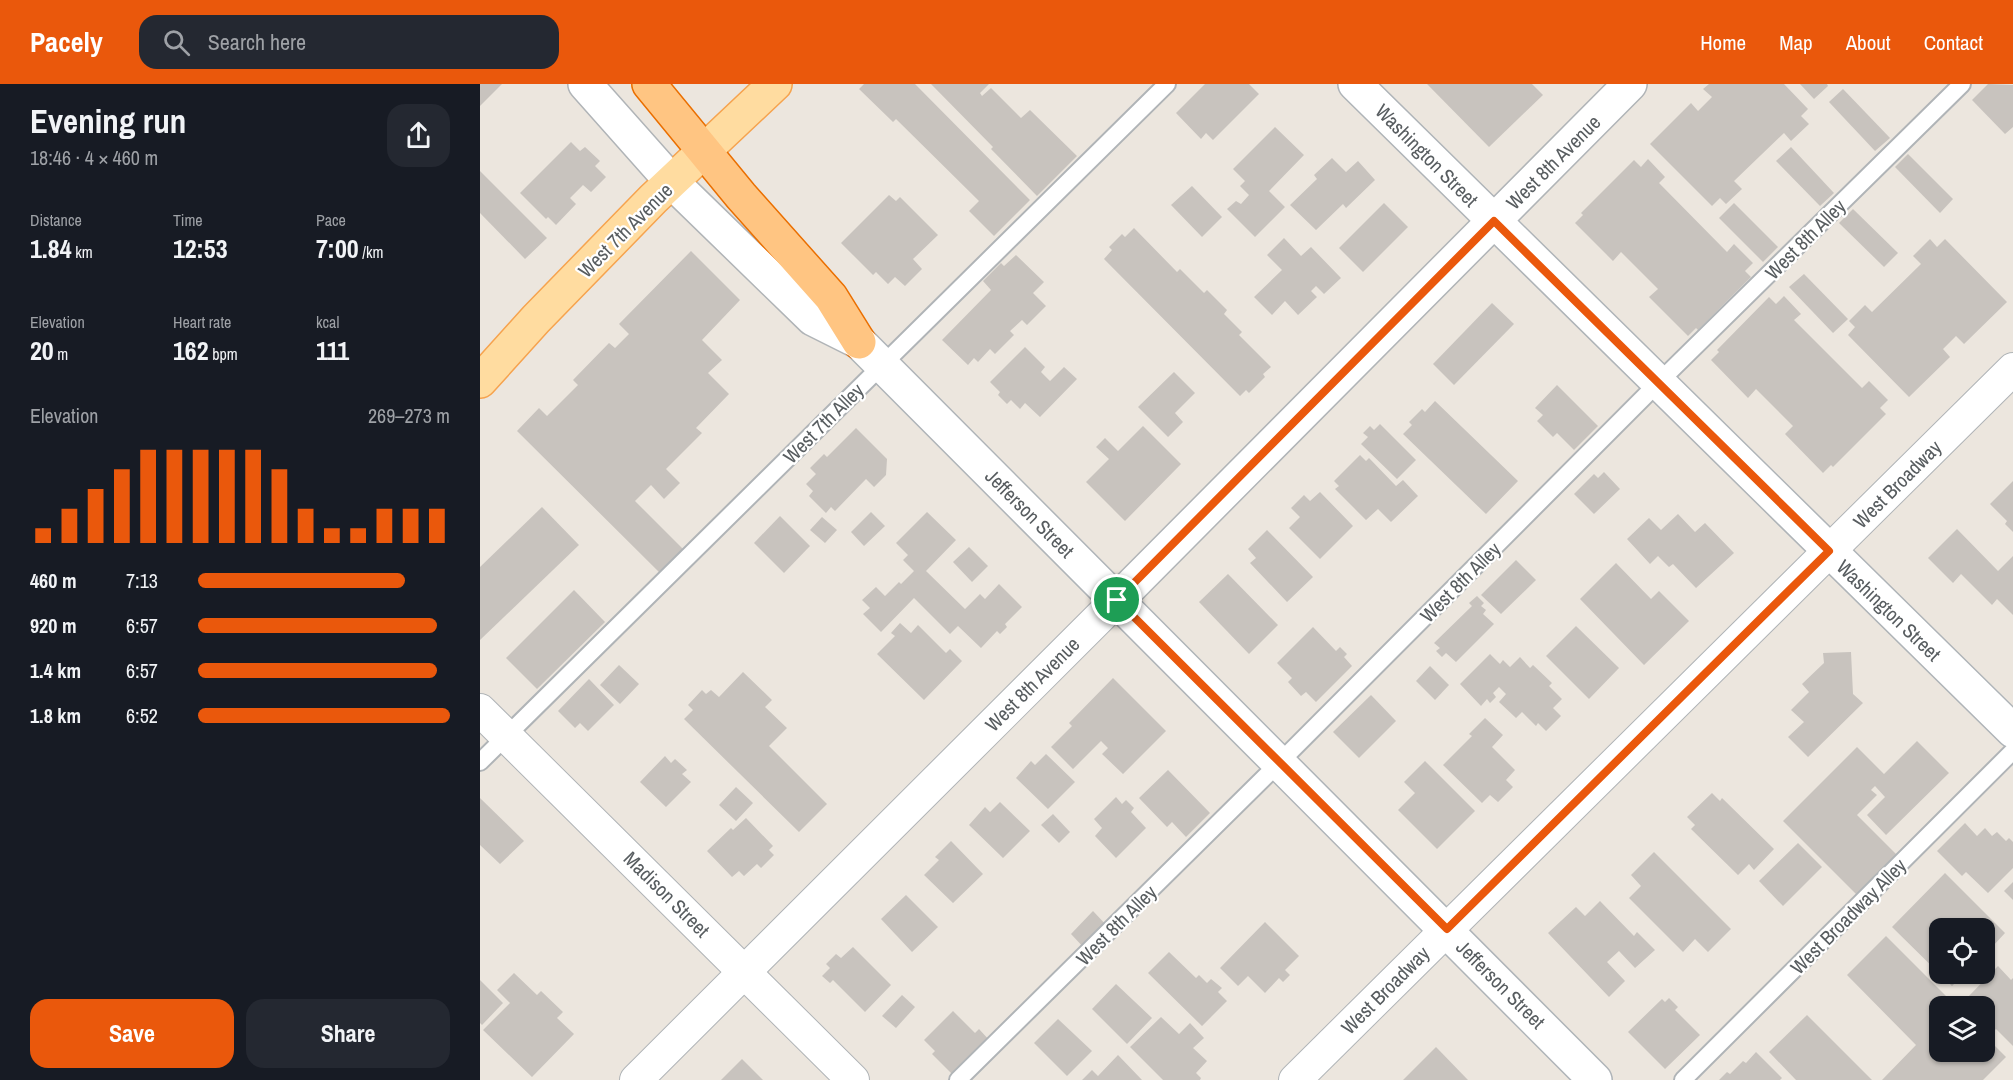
<!DOCTYPE html>
<meta charset="utf-8">
<style>
:root{--surface:#171b24;--page:#242831;--text:#f1f3f6;--muted:#9ea1a6;--accent:#ea580c}
body{margin:0;font-family:"Archivo Narrow",sans-serif;background:var(--page);color:var(--text);height:100vh;display:flex;flex-direction:column;font-size:22px;white-space:nowrap}
*{box-sizing:border-box;margin:0}
p{font-size:20px;color:var(--muted)}
.icon{flex:none;width:33px;height:33px;fill:none;stroke:currentColor;stroke-width:2;stroke-linecap:round;stroke-linejoin:round}
.map{position:relative;flex:1;overflow:hidden}
.details{display:flex;flex-direction:column;background:var(--surface);width:480px}
.details>*{flex:none}
.fabs{position:absolute;left:1449px;top:834px;display:grid;gap:12px}
.fabs a{display:grid;place-items:center;width:66px;height:66px;border-radius:12px;background:var(--surface);box-shadow:0 2px 4px #0004;font-size:30px}
.pin{position:absolute;display:grid;place-items:center;width:51px;height:51px;color:#fff;margin:-26px;border:3px solid #fff;border-radius:50%;box-shadow:0 2px 6px #0007}
.round{display:grid;place-items:center;flex:none;width:63px;height:63px;border-radius:18px;background:var(--page)}
.head{display:flex;align-items:center;justify-content:space-between;height:102px;padding:0 30px}
h1{font-size:33px;font-weight:700;line-height:45px}
.metrics{display:grid;grid-template-columns:repeat(3,1fr);gap:9px;height:102px;padding:6px 30px}
.metrics div{display:grid;align-content:center}
.metrics b{font-size:26px;font-weight:700}
.metrics small{font-size:16px;font-weight:400}
.metrics p{font-size:16px}
.chart{height:168px;padding:12px 30px}
.chart p{display:flex;justify-content:space-between}
.chart svg{width:100%;height:108px;margin-top:6px;stroke:var(--accent);stroke-width:6}
.action{display:flex;gap:12px;margin-top:auto;padding:12px 30px}
.action a{flex:1;height:69px;border-radius:18px;background:var(--accent);color:#fff;font-size:24px;font-weight:700;line-height:69px;text-align:center}
.action a+a{background:var(--page);color:var(--text)}
ul{padding:0 30px;list-style:none;font-size:20px}
li{display:grid;grid-template-columns:96px 72px 1fr;align-items:center;height:45px}
li i{height:15px;border-radius:8px;background:var(--accent)}
header{display:flex;align-items:center;gap:36px;box-sizing:border-box;height:84px;padding:0 30px;background:var(--accent);color:#fff}
header strong{font-size:28px}
nav{display:flex;gap:33px;margin-inline-start:auto;font-size:21px}
.search{width:420px;height:54px;background:var(--page);display:flex;align-items:center;gap:15px;box-sizing:border-box;padding:0 21px;border-radius:18px;color:var(--muted);font-size:22px}
main{display:flex;flex:1;min-height:0}
.map>svg:first-child{display:block}
.building{fill:#c8c3be}
.lines{fill:none;stroke-linecap:round;stroke-linejoin:round}
.service-casing{stroke:#b0b4b7;stroke-width:20}
.minor-casing{stroke:#b0b4b7;stroke-width:34}
.tertiary-casing{stroke:#b0b4b7;stroke-width:36}
.secondary-casing{stroke:#afb4b8;stroke-width:36}
.primary-casing{stroke:#f6a34e;stroke-width:36}
.motorway-casing{stroke:#ea6f00;stroke-width:36}
.service{stroke:#fff;stroke-width:16}
.minor{stroke:#fff;stroke-width:32}
.tertiary{stroke:#fff;stroke-width:33}
.secondary{stroke:#fff;stroke-width:33}
.primary{stroke:#ffdca0;stroke-width:33}
.motorway{stroke:#ffc582;stroke-width:33}
.route-casing{stroke:#fff;stroke-width:12}
.route{stroke:#ea580c;stroke-width:8}
.labels{text-anchor:middle;dominant-baseline:central;stroke-width:4.5;stroke-linejoin:round;paint-order:stroke}
.street-label{font-size:20px;fill:#585d60;stroke:#fff}
</style>
<header>
<strong>Pacely</strong>
<div class="search"><svg class="icon" aria-label="search" viewBox="0 0 24 24"><circle cx="10" cy="10" r="6"/><path d="M15 15l6 6"/></svg>Search here</div>
<nav><a>Home</a><a>Map</a><a>About</a><a>Contact</a></nav>
</header>
<main>
<section class="details">
<div class="head"><div><h1>Evening run</h1><p>18:46 · 4 × 460 m</p></div><a class="round"><svg class="icon" aria-label="share" viewBox="0 0 24 24"><path d="M12 15V3M7 8l5-5 5 5M5 13v7h14v-7"/></svg></a></div>
<div class="metrics">
<div><p>Distance</p><b>1.84<small> km</small></b></div>
<div><p>Time</p><b>12:53</b></div>
<div><p>Pace</p><b>7:00<small> /km</small></b></div>
</div>
<div class="metrics">
<div><p>Elevation</p><b>20<small> m</small></b></div>
<div><p>Heart rate</p><b>162<small> bpm</small></b></div>
<div><p>kcal</p><b>111</b></div>
</div>
<div class="chart"><p><span>Elevation</span>269–273 m</p>
<svg viewBox="0 0 160 44" preserveAspectRatio="none"><path d="M5 44V38M15 44V30M25 44V22M35 44V14M45 44V6M55 44V6M65 44V6M75 44V6M85 44V6M95 44V14M105 44V30M115 44V38M125 44V38M135 44V30M145 44V30M155 44V30"/></svg>
</div>
<ul>
<li><b>460 m</b>7:13<i style="width:82%"></i></li>
<li><b>920 m</b>6:57<i style="width:95%"></i></li>
<li><b>1.4 km</b>6:57<i style="width:95%"></i></li>
<li><b>1.8 km</b>6:52<i style="width:100%"></i></li>
</ul>
<div class="action"><a>Save</a><a>Share</a></div>
</section>
<div class="map">
<svg width="1533" height="996" viewBox="0 0 1533 996">
<rect width="100%" height="100%" fill="#ece6de"/>
<g class="building">
<polygon points="0,0 22,0 0,22"/>
<polygon points="384,0 435,0 550,116 514,152 489,127 499,117 416,35 413,38 379,5"/>
<polygon points="451,0 509,0 500,9 502,12 511,4 541,34 550,26 597,72 557,112 511,65 513,63"/>
<polygon points="725,0 769,0 779,10 733,56 726,49 721,55 696,29"/>
<polygon points="947,0 1052,0 1063,11 1009,63"/>
<polygon points="1229,0 1304,0 1328,25 1321,32 1329,40 1311,57 1304,49 1254,97 1262,105 1246,120 1240,114 1232,122 1170,60 1211,19 1218,27 1232,13 1223,5"/>
<polygon points="1320,0 1347,0 1348,2 1334,15"/>
<polygon points="1508,0 1533,1 1533,43 1525,50 1492,16"/>
<polygon points="1363,5 1410,54 1395,67 1349,18"/>
<polygon points="795,43 824,71 789,107 805,123 775,153 747,125 756,117 761,120 769,111 760,102 765,97 753,85"/>
<polygon points="91,58 100,67 105,63 120,77 115,82 126,93 111,108 103,101 90,114 96,120 76,141 68,133 66,135 40,109"/>
<polygon points="1311,63 1354,109 1340,122 1296,77"/>
<polygon points="1428,70 1473,115 1460,129 1415,83"/>
<polygon points="852,74 866,88 878,77 895,96 866,124 863,120 836,146 810,121 837,95 834,91"/>
<polygon points="1168,75 1185,93 1179,99 1247,168 1254,160 1273,179 1265,187 1271,193 1218,246 1216,244 1208,252 1169,213 1178,205 1141,168 1133,177 1095,139 1103,131 1101,129 1154,76 1161,83"/>
<polygon points="0,87 67,154 45,175 0,129"/>
<polygon points="712,102 742,133 722,153 691,121"/>
<polygon points="409,111 416,117 420,113 458,151 433,175 442,185 425,202 415,193 408,200 396,188 393,191 361,159"/>
<polygon points="904,119 928,143 883,188 859,164"/>
<polygon points="1254,119 1298,163 1283,178 1239,134"/>
<polygon points="1373,125 1418,169 1404,183 1359,139"/>
<polygon points="654,144 697,188 700,185 724,209 727,206 747,226 744,230 762,248 759,251 791,283 783,290 785,293 769,309 766,306 760,312 624,175 632,166 629,163 642,150 645,153"/>
<polygon points="804,154 821,172 831,163 861,194 844,210 836,202 831,207 837,213 818,231 805,217 792,231 774,213 802,186 787,171"/>
<polygon points="1450,155 1457,163 1465,155 1527,218 1484,260 1476,252 1463,265 1470,273 1429,313 1368,251 1375,243 1369,237 1385,221 1392,228 1441,180 1433,172"/>
<polygon points="211,167 260,216 222,256 242,276 228,289 249,310 216,344 222,349 186,385 200,399 184,415 171,401 155,417 204,466 180,489 37,347 59,324 67,332 98,301 93,296 129,259 135,264 149,250 139,240"/>
<polygon points="536,171 564,198 553,209 566,222 547,241 542,236 530,247 534,251 515,270 510,265 498,278 494,274 488,281 462,256 511,206 503,197 521,179 524,182"/>
<polygon points="1324,190 1368,235 1353,249 1309,203"/>
<polygon points="1304,212 1321,230 1314,236 1382,304 1389,297 1408,316 1400,324 1406,330 1353,383 1351,381 1343,389 1305,350 1313,342 1276,305 1268,314 1231,276 1239,268 1237,266 1289,213 1296,220"/>
<polygon points="1012,219 1034,240 974,301 953,280"/>
<polygon points="545,263 565,283 561,288 570,297 584,283 597,295 560,333 545,319 540,325 531,316 527,320 518,311 520,308 510,298"/>
<polygon points="694,288 715,309 695,329 703,338 688,353 658,323"/>
<polygon points="1077,301 1118,342 1094,366 1077,349 1073,353 1057,337 1063,331 1055,324"/>
<polygon points="955,317 1038,397 1006,430 923,350 932,341 929,338 942,325 945,328"/>
<polygon points="900,340 936,376 917,395 881,360 888,353 883,349 890,342 894,346"/>
<polygon points="663,342 701,380 645,437 606,398 629,375 616,363 625,354 638,367"/>
<polygon points="376,344 407,375 406,391 394,403 386,395 355,427 351,423 346,429 329,412 333,407 326,400 336,390 330,384 344,370 347,373"/>
<polygon points="880,371 886,377 889,374 916,402 923,396 938,412 911,438 898,425 886,436 855,405 859,402 854,397"/>
<polygon points="1124,388 1140,405 1114,430 1094,410 1114,390 1118,394"/>
<polygon points="1533,397 1533,448 1525,440 1527,437 1510,420"/>
<polygon points="840,408 873,442 840,475 809,444 820,433 811,424 824,411 830,417"/>
<polygon points="62,423 99,461 0,556 0,483"/>
<polygon points="391,428 405,442 384,462 371,448"/>
<polygon points="447,428 476,456 446,487 485,525 500,510 505,515 519,500 542,523 525,540 527,543 520,550 517,547 501,564 478,542 470,550 434,514 401,548 383,530 390,524 382,516 396,503 405,512 419,498 421,500 434,487 423,476 428,471 416,459"/>
<polygon points="1198,430 1215,448 1225,439 1254,469 1216,504 1193,480 1189,483 1178,472 1170,480 1147,455 1169,434 1181,446"/>
<polygon points="300,432 330,462 304,489 274,459"/>
<polygon points="342,433 357,446 345,459 330,446"/>
<polygon points="1477,445 1518,487 1533,472 1533,531 1517,515 1512,521 1481,490 1473,499 1448,474"/>
<polygon points="787,446 833,493 807,518 770,479 776,474 768,465"/>
<polygon points="489,463 508,482 492,498 473,478"/>
<polygon points="1036,476 1056,496 1021,530 1001,511"/>
<polygon points="1136,479 1171,515 1179,507 1209,537 1164,581 1100,515"/>
<polygon points="748,490 798,541 769,570 719,518"/>
<polygon points="94,506 125,538 57,605 26,574"/>
<polygon points="997,512 1004,519 1001,522 1006,526 1003,530 1014,540 976,578 966,569 962,573 956,567 960,564 954,559 992,522 989,519"/>
<polygon points="420,539 431,549 438,541 466,569 470,565 482,577 444,616 397,570 415,552 411,549"/>
<polygon points="1096,542 1139,584 1109,615 1066,572"/>
<polygon points="833,543 856,567 860,563 867,570 864,573 872,582 836,618 826,608 821,612 808,598 812,594 797,579"/>
<polygon points="1371,568 1373,610 1383,619 1328,673 1308,653 1324,638 1311,626 1329,608 1322,600 1344,579 1343,569"/>
<polygon points="1010,570 1020,580 1023,576 1030,583 1040,573 1050,584 1053,581 1072,599 1069,602 1082,615 1073,624 1081,632 1066,647 1058,639 1056,642 1042,628 1036,634 1019,618 1026,610 1019,603 1013,609 1016,613 1010,619 1007,615 1001,622 980,600"/>
<polygon points="139,581 159,600 140,620 120,601"/>
<polygon points="950,582 969,601 955,616 936,597"/>
<polygon points="263,588 292,616 285,623 307,644 289,662 347,720 319,748 204,635 213,626 208,621 222,606 226,610 231,606 239,613"/>
<polygon points="633,594 686,647 643,690 622,670 628,664 621,657 593,685 571,663 592,642 589,639"/>
<polygon points="109,595 134,621 108,647 100,639 95,644 78,627"/>
<polygon points="891,611 916,637 879,674 853,648"/>
<polygon points="1005,634 1023,651 1012,663 1035,686 1026,696 1033,703 1018,718 1010,711 1002,719 963,681 992,652 989,650"/>
<polygon points="1437,657 1469,689 1406,751 1387,731 1405,713 1395,702 1391,706 1397,711 1377,731 1418,772 1378,812 1303,737 1377,663 1404,690"/>
<polygon points="566,670 595,698 568,725 536,694 551,677 555,681"/>
<polygon points="185,672 191,679 195,675 207,686 202,690 211,698 186,723 160,698"/>
<polygon points="945,677 995,727 957,765 918,726 935,709 924,698"/>
<polygon points="688,686 730,729 706,753 692,738 687,743 659,714"/>
<polygon points="256,703 273,719 256,737 239,721"/>
<polygon points="1232,709 1240,717 1242,714 1294,765 1274,786 1269,780 1258,791 1211,745 1215,741 1207,733"/>
<polygon points="636,713 642,720 646,716 654,724 651,728 666,744 636,774 615,752 622,744 614,735"/>
<polygon points="0,714 44,757 20,780 0,761"/>
<polygon points="520,718 550,747 523,774 489,741 505,723 510,728"/>
<polygon points="573,730 590,748 579,759 561,741"/>
<polygon points="266,734 293,762 289,766 294,771 281,784 277,780 264,792 259,787 252,793 227,767 251,744 253,746"/>
<polygon points="1485,739 1497,752 1505,744 1512,752 1517,748 1526,757 1529,754 1533,758 1533,784 1508,809 1486,788 1482,792 1457,767"/>
<polygon points="471,757 503,790 473,819 444,791 459,776 455,773"/>
<polygon points="1318,759 1342,783 1303,822 1279,797"/>
<polygon points="1174,768 1251,845 1228,868 1215,855 1203,868 1149,814 1161,802 1151,791"/>
<polygon points="1465,789 1525,849 1512,863 1504,856 1504,844 1460,844 1460,890 1484,890 1472,902 1412,843"/>
<polygon points="1533,798 1533,816 1524,807"/>
<polygon points="426,811 458,843 432,868 401,835"/>
<polygon points="1120,817 1154,852 1157,848 1175,866 1155,884 1139,867 1127,878 1145,897 1129,913 1068,849 1096,823 1105,832"/>
<polygon points="613,827 628,843 606,866 591,850"/>
<polygon points="785,838 819,872 805,886 810,891 803,898 799,894 785,909 768,892 758,902 740,884"/>
<polygon points="1406,852 1476,922 1460,922 1460,968 1504,968 1504,951 1526,973 1503,996 1402,996 1436,961 1367,891"/>
<polygon points="373,863 411,901 385,928 353,896 350,899 342,892 350,884 346,880 356,870 361,874"/>
<polygon points="689,868 716,894 719,891 727,899 731,895 742,904 738,908 747,917 722,942 668,889"/>
<polygon points="1518,882 1531,896 1533,894 1533,962 1516,945 1512,949 1505,942 1509,937 1504,932 1504,922 1495,922 1487,914"/>
<polygon points="34,889 57,911 61,907 83,928 77,934 94,950 52,993 3,946 30,919 17,906"/>
<polygon points="0,896 23,919 2,941 0,939"/>
<polygon points="636,900 672,934 647,960 612,925"/>
<polygon points="422,911 435,923 416,944 402,932"/>
<polygon points="1189,914 1198,923 1195,926 1220,951 1185,985 1148,948 1182,915 1185,918"/>
<polygon points="473,927 495,949 499,945 510,957 474,992 452,970 455,967 444,956"/>
<polygon points="1327,931 1392,996 1316,996 1289,968"/>
<polygon points="681,933 699,950 710,939 724,954 713,964 727,977 716,989 721,994 720,996 683,996 650,963"/>
<polygon points="578,935 612,967 587,992 554,959"/>
<polygon points="956,963 988,996 923,996"/>
<polygon points="1276,968 1302,994 1300,996 1239,996 1247,988 1250,990 1263,977 1266,979"/>
<polygon points="638,971 662,996 602,996 612,986 618,992"/>
<polygon points="262,975 283,996 241,996"/>
</g>
<g class="lines">
<defs>
<g id="service">
<polyline points="0,678 687,0"/>
<polyline points="478,996 799,679 1178,299 1482,0"/>
<polyline points="1203,996 1533,667"/>
</g>
<g id="minor">
<polyline points="0,626 373,996"/>
<polyline points="156,996 637,516"/>
<polyline points="815,996 1533,285"/>
</g>
<g id="tertiary">
<polyline points="105,0 192,98 333,235 379,258"/>
<polyline points="637,516 1150,0"/>
</g>
<g id="secondary">
<polyline points="875,0 1533,647"/>
<polyline points="379,258 1115,996"/>
</g>
<polyline id="primary" points="0,297 56,235 173,115 295,0"/>
<polyline id="motorway" points="169,0 261,112 351,213 379,258"/>
</defs>
<use href="#service" class="service-casing"/>
<use href="#minor" class="minor-casing"/>
<use href="#tertiary" class="tertiary-casing"/>
<use href="#secondary" class="secondary-casing"/>
<use href="#primary" class="primary-casing"/>
<use href="#motorway" class="motorway-casing"/>
<use href="#service" class="service"/>
<use href="#minor" class="minor"/>
<use href="#tertiary" class="tertiary"/>
<use href="#secondary" class="secondary"/>
<use href="#primary" class="primary"/>
<use href="#motorway" class="motorway"/>
</g>
<g class="lines">
<defs>
<polygon id="route" points="1014,137 1349,467 967,845 637,516"/>
</defs>
<use href="#route" class="route-casing"/>
<use href="#route" class="route"/>
</g>
<g class="labels">
<g class="street-label">
<text transform="translate(947 71) rotate(45)">Washington Street</text>
<text transform="translate(1073 78) rotate(-45)">West 8th Avenue</text>
<text transform="translate(145 146) rotate(-45)">West 7th Avenue</text>
<text transform="translate(1325 155) rotate(-45)">West 8th Alley</text>
<text transform="translate(343 339) rotate(-45)">West 7th Alley</text>
<text transform="translate(1417 400) rotate(-45)">West Broadway</text>
<text transform="translate(550 429) rotate(45)">Jefferson Street</text>
<text transform="translate(980 498) rotate(-45)">West 8th Alley</text>
<text transform="translate(1409 526) rotate(44)">Washington Street</text>
<text transform="translate(552 600) rotate(-45)">West 8th Avenue</text>
<text transform="translate(187 810) rotate(45)">Madison Street</text>
<text transform="translate(1368 832) rotate(-45)">West Broadway Alley</text>
<text transform="translate(636 841) rotate(-45)">West 8th Alley</text>
<text transform="translate(1021 900) rotate(45)">Jefferson Street</text>
<text transform="translate(905 906) rotate(-45)">West Broadway</text>
</g>
</g>
</svg>
<div class="fabs">
<a><svg class="icon" aria-label="locate" viewBox="0 0 24 24"><circle cx="12" cy="12" r="6"/><path d="M12 2v4M12 18v4M2 12h4M18 12h4"/></svg></a>
<a><svg class="icon" aria-label="layers" viewBox="0 0 24 24"><path d="M12 4l9 5-9 5-9-5zM3 14l9 5 9-5"/></svg></a>
</div>
<div class="pin" style="left:637px;top:516px;background:#1e9e55"><svg class="icon" aria-label="arrive" viewBox="0 0 24 24"><path d="M6 21V4h12l-3 4 3 4H6"/></svg></div>
</div>
</main>
